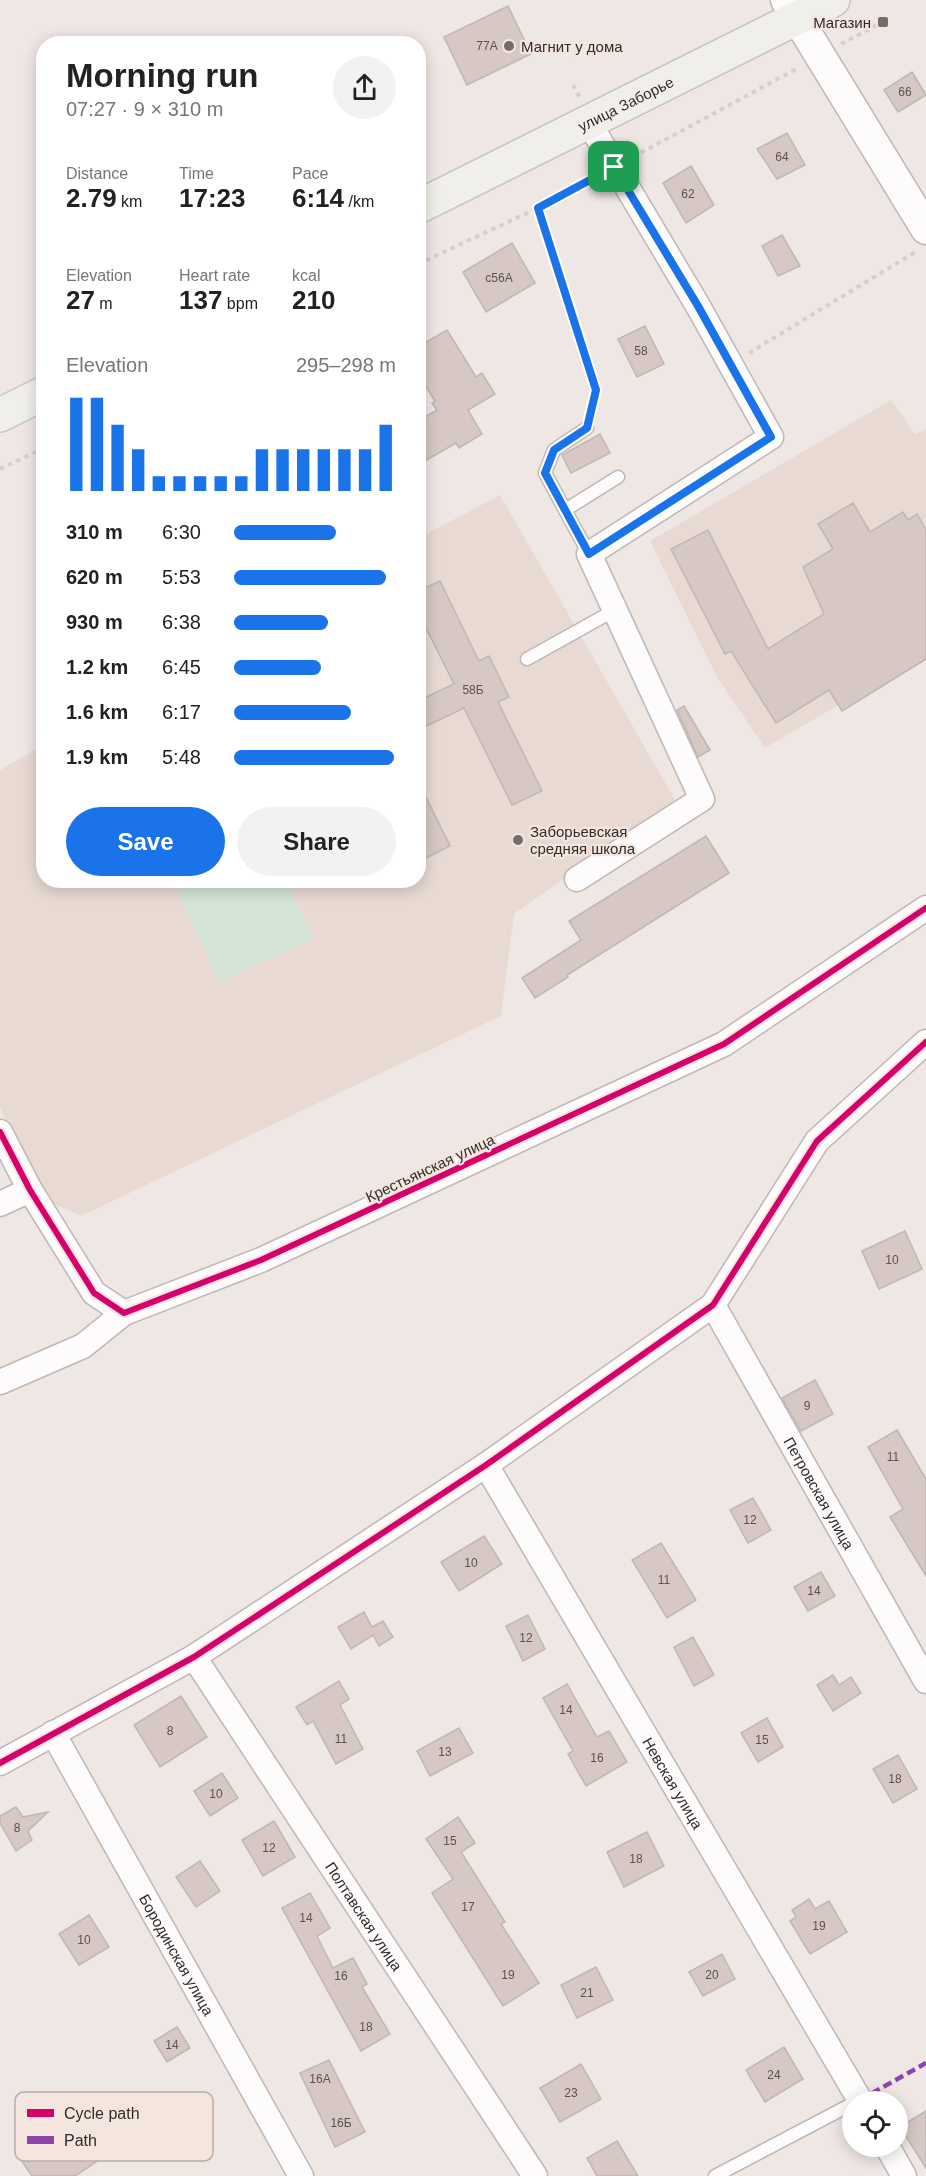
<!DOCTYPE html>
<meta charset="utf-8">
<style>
:root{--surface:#fff;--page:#f2f2f2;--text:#222;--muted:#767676;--accent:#1a73e8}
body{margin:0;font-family:Arial,sans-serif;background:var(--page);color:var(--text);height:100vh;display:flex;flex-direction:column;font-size:22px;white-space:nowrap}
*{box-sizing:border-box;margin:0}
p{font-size:20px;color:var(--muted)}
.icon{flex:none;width:33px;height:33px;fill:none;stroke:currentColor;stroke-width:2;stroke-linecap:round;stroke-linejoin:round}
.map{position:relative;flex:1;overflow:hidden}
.side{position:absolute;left:36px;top:36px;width:390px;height:852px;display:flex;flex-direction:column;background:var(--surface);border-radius:24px;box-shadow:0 3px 15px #0003}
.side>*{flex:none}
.controls{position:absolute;left:842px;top:2091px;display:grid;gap:12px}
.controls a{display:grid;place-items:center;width:66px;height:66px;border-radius:50%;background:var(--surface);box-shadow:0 3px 15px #0003;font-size:30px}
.pin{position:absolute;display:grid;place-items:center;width:51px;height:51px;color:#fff;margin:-26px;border-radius:12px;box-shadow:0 3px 9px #0006}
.round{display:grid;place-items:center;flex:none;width:63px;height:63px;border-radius:32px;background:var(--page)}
.head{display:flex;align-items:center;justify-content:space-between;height:102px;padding:0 30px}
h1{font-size:33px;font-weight:700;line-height:45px}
.figures{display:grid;grid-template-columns:repeat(3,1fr);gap:9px;height:102px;padding:6px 30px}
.figures div{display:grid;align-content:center}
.figures b{font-size:26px;font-weight:700}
.figures small{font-size:16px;font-weight:400}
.figures p{font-size:16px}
.chart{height:168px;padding:12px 30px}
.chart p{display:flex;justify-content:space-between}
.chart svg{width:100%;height:108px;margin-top:6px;stroke:var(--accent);stroke-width:6}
.primary-button{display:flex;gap:12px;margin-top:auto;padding:12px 30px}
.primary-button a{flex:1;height:69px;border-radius:36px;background:var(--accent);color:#fff;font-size:24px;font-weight:700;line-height:69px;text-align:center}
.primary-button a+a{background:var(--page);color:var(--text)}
ul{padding:0 30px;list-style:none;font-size:20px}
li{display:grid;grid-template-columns:96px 72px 1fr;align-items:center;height:45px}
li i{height:15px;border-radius:8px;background:var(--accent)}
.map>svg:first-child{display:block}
.built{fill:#e8dad3}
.green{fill:#d4e4d7}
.building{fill:#d7c8c4;stroke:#bdb7b5;stroke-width:1.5}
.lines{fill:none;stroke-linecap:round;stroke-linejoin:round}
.service-casing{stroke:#beb7b5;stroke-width:15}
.minor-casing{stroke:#beb7b5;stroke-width:27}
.tertiary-casing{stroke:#beb7b5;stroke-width:33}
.primary-casing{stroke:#c8c4c2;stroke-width:36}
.path{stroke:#d3d1d0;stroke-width:4;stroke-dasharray:4.5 4.5;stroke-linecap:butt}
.service{stroke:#fdfbfb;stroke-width:12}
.minor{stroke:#fdfbfb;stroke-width:24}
.tertiary{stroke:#fdfbfb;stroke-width:30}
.primary{stroke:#f1efe9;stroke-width:33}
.quiet{stroke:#8e44ad;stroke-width:4.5;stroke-dasharray:9 4.5;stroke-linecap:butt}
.cycleway-casing{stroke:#f4e6df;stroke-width:10}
.cycleway{stroke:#d6006c;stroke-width:6}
.route-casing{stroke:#fff;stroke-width:12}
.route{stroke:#1a73e8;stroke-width:8}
.poi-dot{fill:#736d6a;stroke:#f4e6df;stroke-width:2}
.labels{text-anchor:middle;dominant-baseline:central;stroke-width:4.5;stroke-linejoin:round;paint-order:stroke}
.number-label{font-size:12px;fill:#5a524f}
.poi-label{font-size:15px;fill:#302b28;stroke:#f4e6df;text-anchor:start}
.street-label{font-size:15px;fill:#302b28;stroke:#f4e6df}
.key{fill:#f4e6df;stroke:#b9aea8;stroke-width:1.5}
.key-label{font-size:16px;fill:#302b28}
</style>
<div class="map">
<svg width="926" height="2176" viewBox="0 0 926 2176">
<rect width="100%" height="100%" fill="#efe7e4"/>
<g class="built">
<polygon points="891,400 915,434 926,429 926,654 765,748 717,677 650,541"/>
<polygon points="500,495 675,800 514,914 501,1016 81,1216 41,1198 0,1107 0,770 43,745 44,880 418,880 419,538"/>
</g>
<polygon class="green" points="173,881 286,881 313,939 219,982"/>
<g class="building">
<polygon points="508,6 531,54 467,85 444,37"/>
<polygon points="912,72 926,95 898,112 884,90"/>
<polygon points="787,133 805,165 777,179 757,149"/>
<polygon points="691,166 714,205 686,223 663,183"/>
<polygon points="782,235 800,266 778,276 762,246"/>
<polygon points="512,243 535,283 486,312 463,272"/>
<polygon points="645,326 664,364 637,377 618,339"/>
<polygon points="447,330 476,377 482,373 495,394 468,410 482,434 459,448 456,443 418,465 418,421 437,410 432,403 435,401 418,374 418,347"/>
<polygon points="600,434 610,453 571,473 562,455"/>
<polygon points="853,503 870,532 903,512 908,520 917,514 926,530 926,659 842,711 829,690 776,723 731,651 725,654 671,549 708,530 768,649 824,614 803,567 833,549 818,524"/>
<polygon points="440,581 479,661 489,656 509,697 498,702 542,791 512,805 464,708 418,730 418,701 454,684 418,612 418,591"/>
<polygon points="684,706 710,750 698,757 677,710"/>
<polygon points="418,781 450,846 418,862"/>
<polygon points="706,836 729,873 567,975 568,977 535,998 522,978 581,940 569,921"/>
<polygon points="905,1231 922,1269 879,1289 862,1251"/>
<polygon points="815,1380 833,1414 801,1431 782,1398"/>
<polygon points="897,1430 926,1479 926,1576 890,1517 903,1509 868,1447"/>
<polygon points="753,1498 771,1530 748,1543 730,1510"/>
<polygon points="484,1536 502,1564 459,1591 441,1562"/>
<polygon points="661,1543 696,1600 667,1618 632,1560"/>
<polygon points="821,1572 835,1596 808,1611 794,1587"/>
<polygon points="364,1612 372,1627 383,1621 393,1637 379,1646 373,1635 351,1649 338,1627"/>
<polygon points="528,1615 545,1649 523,1661 506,1626"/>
<polygon points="693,1637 714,1675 694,1686 674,1647"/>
<polygon points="833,1675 839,1685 851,1677 861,1693 833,1711 817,1685"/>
<polygon points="339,1681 349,1699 340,1705 363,1749 336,1764 313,1721 307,1725 296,1707"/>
<polygon points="567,1684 597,1737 609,1731 627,1762 586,1786 568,1754 573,1751 543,1698"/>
<polygon points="181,1696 207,1737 160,1767 134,1725"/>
<polygon points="767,1718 783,1747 758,1762 741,1733"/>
<polygon points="459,1728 473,1753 430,1776 417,1751"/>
<polygon points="898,1755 917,1789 893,1803 873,1769"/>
<polygon points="222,1773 238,1798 210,1816 194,1791"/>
<polygon points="16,1807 23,1817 48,1812 28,1831 32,1840 16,1851 0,1823 0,1816"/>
<polygon points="458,1817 475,1843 461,1852 505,1922 501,1924 539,1983 503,2006 432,1893 453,1879 426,1839"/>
<polygon points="274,1821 295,1857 263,1876 242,1840"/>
<polygon points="647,1832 664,1866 624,1887 607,1852"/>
<polygon points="200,1861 220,1891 196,1907 176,1877"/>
<polygon points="310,1893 330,1928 317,1936 333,1968 353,1958 367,1984 362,1987 390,2034 361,2051 282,1908"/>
<polygon points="809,1899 815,1909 829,1901 847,1932 810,1954 790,1921 796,1917 792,1910"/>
<polygon points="89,1915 109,1947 79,1965 59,1934"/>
<polygon points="722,1954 735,1979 703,1996 689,1972"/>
<polygon points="596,1967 613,2000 577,2018 561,1985"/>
<polygon points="177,2027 190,2048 167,2062 154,2041"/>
<polygon points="784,2047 803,2079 765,2102 746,2070"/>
<polygon points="329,2060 365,2132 335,2147 300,2073"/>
<polygon points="581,2064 601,2099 560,2122 540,2088"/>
<polygon points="926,2111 926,2168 900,2127"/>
<polygon points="55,2114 77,2147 87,2140 99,2160 75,2176 32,2176 17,2154 25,2149 19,2139"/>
<polygon points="617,2141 638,2176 597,2176 587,2158"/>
</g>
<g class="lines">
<defs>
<g id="service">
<polyline points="565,510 545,473 554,450 587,428"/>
<polyline points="589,554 565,510 618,477"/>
<polyline points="527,659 615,610"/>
<polyline points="715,2176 852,2104"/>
</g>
<g id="minor">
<polyline points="577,879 702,799 589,554 771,437 698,306 589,123"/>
<polyline points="0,1132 30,1190 94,1293 124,1313 261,1260 724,1044 926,908"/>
<polyline points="0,1204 30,1190"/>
<path id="s1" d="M 713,1305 L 926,1681"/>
<polyline points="0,1382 83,1346 124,1313"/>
<path id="s2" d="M 486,1465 L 861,2102"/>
<path id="s3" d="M 194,1657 L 535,2176"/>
<path id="s4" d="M 53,1733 L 301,2176"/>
<polyline points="0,1763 194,1657 486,1465 713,1305 817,1141 926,1042"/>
<polyline points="887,2146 904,2176"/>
</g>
<polyline id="tertiary" points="786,0 926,229"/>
<g id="primary">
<path id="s5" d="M 418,207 L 833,0"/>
<polyline points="0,415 44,393"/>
</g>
</defs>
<use href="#service" class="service-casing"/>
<use href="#minor" class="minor-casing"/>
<use href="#tertiary" class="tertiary-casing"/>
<use href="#primary" class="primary-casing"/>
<g class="path">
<polyline points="841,44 883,22"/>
<polyline points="573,85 580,98"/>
<polyline points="633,157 798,68"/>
<polyline points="538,208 596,390 591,412"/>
<polyline points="418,264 538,208 597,176"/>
<polyline points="749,353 917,251"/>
<polyline points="0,469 44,448"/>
</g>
<use href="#service" class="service"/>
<use href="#minor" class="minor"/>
<use href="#tertiary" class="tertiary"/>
<use href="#primary" class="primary"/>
<polyline class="quiet" points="860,2100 926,2063"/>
<defs>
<g id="cycleway">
<polyline points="0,1132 30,1190 94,1293 124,1313 261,1260 724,1044 926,908"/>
<polyline points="0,1763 194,1657 486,1465 713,1305 817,1141 926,1042"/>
</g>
</defs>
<use href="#cycleway" class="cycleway-casing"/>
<use href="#cycleway" class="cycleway"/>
</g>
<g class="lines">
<defs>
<polygon id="route" points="614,167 698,306 771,437 589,554 545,473 554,450 587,428 596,390 538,208"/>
</defs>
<use href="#route" class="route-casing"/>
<use href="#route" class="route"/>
</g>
<g class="poi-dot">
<rect x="877" y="16" width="12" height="12" rx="3"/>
<circle cx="509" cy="46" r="6"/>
<circle cx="518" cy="840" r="6"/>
</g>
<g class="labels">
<g class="number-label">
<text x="487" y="46">77А</text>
<text x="905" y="92">66</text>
<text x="782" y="157">64</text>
<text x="688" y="194">62</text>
<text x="499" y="278">с56А</text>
<text x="641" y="351">58</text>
<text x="473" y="690">58Б</text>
<text x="892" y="1260">10</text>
<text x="807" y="1406">9</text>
<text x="893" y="1457">11</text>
<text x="750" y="1520">12</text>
<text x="471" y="1563">10</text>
<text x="664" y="1580">11</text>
<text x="814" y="1591">14</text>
<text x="526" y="1638">12</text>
<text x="566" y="1710">14</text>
<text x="170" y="1731">8</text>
<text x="341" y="1739">11</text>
<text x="762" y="1740">15</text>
<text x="445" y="1752">13</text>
<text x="597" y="1758">16</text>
<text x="895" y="1779">18</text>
<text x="216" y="1794">10</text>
<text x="17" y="1828">8</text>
<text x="450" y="1841">15</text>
<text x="269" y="1848">12</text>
<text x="636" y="1859">18</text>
<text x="468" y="1907">17</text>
<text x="306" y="1918">14</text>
<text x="819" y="1926">19</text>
<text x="84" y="1940">10</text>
<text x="508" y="1975">19</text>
<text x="712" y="1975">20</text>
<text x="341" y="1976">16</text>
<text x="587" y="1993">21</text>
<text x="366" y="2027">18</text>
<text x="172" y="2045">14</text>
<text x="774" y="2075">24</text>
<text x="320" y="2079">16А</text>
<text x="571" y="2093">23</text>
<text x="341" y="2123">16Б</text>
</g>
<g class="poi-label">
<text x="871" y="22" text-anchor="end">Магазин</text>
<text x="521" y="46">Магнит у дома</text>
<text x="530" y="831">Заборьевская<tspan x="530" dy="17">средняя школа</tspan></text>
</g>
<g class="street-label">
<text stroke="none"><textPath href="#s5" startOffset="232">улица Заборье</textPath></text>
<text transform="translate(430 1168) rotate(-25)">Крестьянская улица</text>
<text stroke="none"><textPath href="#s1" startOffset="216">Петровская улица</textPath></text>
<text stroke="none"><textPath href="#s2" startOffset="369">Невская улица</textPath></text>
<text stroke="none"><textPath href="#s3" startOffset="310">Полтавская улица</textPath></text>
<text stroke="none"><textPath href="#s4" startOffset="254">Бородинская улица</textPath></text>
</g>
</g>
<rect x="15" y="2092" width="198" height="69" rx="9" class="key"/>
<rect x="27" y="2109" width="27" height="8" fill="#d6006c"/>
<rect x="27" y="2136" width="27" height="8" fill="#8e44ad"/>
<g class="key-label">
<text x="64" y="2119">Cycle path</text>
<text x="64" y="2146">Path</text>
</g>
</svg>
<div class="controls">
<a><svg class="icon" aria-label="locate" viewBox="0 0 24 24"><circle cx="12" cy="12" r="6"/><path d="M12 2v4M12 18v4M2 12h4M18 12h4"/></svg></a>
</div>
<div class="pin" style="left:614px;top:167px;background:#1e9e55"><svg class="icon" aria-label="arrive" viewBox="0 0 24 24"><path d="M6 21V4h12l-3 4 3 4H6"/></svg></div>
<section class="side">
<div class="head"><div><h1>Morning run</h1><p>07:27 · 9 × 310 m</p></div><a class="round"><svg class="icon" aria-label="share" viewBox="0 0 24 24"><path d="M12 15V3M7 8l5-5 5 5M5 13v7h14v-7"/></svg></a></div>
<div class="figures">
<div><p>Distance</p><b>2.79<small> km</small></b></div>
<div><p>Time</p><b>17:23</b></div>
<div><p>Pace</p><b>6:14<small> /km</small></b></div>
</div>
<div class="figures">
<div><p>Elevation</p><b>27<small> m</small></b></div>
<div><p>Heart rate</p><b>137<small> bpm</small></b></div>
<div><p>kcal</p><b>210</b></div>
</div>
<div class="chart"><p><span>Elevation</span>295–298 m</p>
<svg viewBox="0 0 160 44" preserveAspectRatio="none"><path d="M5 44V6M15 44V6M25 44V17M35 44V27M45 44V38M55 44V38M65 44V38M75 44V38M85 44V38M95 44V27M105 44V27M115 44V27M125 44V27M135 44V27M145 44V27M155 44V17"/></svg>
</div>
<ul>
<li><b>310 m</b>6:30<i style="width:63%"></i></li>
<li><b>620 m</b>5:53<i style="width:94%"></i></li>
<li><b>930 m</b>6:38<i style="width:58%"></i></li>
<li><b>1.2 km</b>6:45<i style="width:54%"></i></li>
<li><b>1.6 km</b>6:17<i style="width:72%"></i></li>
<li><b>1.9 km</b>5:48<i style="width:99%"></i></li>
</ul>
<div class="primary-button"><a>Save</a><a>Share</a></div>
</section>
</div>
